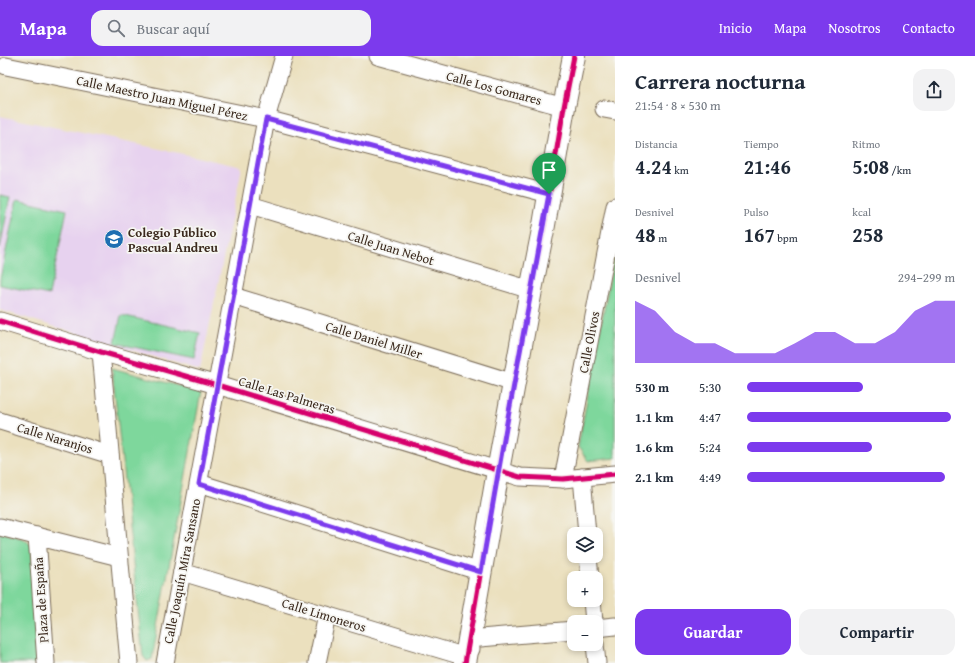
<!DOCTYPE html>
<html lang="es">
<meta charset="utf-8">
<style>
:root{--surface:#fff;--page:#f2f2f3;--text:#1f2937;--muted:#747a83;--accent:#7c3aed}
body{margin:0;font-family:"Gentium Book Plus",serif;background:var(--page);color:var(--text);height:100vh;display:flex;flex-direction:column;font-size:15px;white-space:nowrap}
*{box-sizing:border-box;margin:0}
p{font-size:13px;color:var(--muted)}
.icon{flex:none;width:22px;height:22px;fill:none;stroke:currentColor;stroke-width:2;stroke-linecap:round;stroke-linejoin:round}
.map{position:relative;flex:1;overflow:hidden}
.panel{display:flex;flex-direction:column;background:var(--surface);width:360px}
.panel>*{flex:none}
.fabs{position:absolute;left:567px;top:471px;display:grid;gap:8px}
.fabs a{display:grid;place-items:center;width:36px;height:36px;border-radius:8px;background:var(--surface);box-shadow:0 2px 6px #0003;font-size:20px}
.pin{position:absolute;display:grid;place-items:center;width:34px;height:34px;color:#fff;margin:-41px -17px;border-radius:50% 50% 50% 0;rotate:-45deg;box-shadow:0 0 4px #0007}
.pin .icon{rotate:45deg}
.round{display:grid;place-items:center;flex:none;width:42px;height:42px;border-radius:12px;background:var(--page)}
.headline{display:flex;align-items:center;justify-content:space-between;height:68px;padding:0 20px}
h1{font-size:22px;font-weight:700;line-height:30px}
.metrics{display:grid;grid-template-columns:repeat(3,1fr);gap:6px;height:68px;padding:4px 20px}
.metrics div{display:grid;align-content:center}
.metrics b{font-size:20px;font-weight:700}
.metrics small{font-size:11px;font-weight:400}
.metrics p{font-size:11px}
.chart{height:112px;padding:8px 20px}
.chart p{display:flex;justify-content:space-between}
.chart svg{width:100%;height:72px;margin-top:4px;fill:var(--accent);opacity:.7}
.primary-button{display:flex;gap:8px;margin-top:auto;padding:8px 20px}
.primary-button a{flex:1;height:46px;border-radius:12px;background:var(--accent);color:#fff;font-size:16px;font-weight:700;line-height:46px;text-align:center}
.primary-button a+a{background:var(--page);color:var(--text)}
ul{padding:0 20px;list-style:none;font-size:13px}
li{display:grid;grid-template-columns:64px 48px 1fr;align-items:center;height:30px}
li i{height:10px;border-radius:5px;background:var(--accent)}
header{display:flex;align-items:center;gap:24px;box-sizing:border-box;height:56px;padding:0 20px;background:var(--accent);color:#fff}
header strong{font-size:19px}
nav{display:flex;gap:22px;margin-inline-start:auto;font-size:14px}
.search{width:280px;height:36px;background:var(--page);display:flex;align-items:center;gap:10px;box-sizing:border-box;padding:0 14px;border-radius:12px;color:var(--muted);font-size:15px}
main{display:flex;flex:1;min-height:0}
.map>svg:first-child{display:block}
.built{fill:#e7d2ef}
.green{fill:#7ed79c;stroke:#5c805d}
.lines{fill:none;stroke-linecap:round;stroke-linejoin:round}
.minor-casing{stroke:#796a56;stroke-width:19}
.tertiary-casing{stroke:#796a56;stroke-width:24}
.minor{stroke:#fff;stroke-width:17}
.tertiary{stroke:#fff;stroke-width:22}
.cycleway-casing{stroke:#f6f6f2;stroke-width:8}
.cycleway{stroke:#d6006c;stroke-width:5}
.route-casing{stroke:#fff;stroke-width:8}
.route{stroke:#7c3aed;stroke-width:5}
.labels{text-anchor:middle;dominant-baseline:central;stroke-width:3.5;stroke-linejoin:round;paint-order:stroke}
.street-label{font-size:13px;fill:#3b2a1e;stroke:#f6f6f2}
.poi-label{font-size:13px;font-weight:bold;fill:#3b2a1e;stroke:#f6f6f2;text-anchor:start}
</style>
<header>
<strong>Mapa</strong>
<div class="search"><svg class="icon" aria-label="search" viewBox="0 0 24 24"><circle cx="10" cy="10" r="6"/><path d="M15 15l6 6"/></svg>Buscar aquí</div>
<nav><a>Inicio</a><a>Mapa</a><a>Nosotros</a><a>Contacto</a></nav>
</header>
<main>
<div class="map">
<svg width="615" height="607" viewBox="0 0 615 607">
<rect width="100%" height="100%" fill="#f6f6f2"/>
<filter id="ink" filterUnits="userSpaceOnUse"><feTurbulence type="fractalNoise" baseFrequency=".025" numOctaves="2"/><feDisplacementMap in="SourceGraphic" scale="8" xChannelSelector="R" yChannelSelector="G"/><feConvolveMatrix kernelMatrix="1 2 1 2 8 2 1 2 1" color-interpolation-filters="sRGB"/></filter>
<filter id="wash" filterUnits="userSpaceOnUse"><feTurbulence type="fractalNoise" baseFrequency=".012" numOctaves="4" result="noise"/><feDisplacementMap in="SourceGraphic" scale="16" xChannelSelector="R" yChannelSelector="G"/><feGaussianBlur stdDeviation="0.9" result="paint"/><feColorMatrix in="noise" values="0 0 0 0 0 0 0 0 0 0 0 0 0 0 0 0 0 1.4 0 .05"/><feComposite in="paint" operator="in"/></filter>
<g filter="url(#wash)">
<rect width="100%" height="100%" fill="#ebe0be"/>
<polygon class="built" points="0,60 174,96 242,111 200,315 0,254"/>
<g class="green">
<polygon points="0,139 10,141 0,192"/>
<polygon points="17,143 67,154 49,239 0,229 0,223"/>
<polygon points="615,195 615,402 588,405 578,391"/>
<polygon points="121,259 200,277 194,304 115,287"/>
<polygon points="112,312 201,336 152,603 147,605 143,600"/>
<polygon points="0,476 24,483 31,489 39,607 0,607"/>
</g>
</g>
<g filter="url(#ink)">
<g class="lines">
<defs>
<g id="minor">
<polyline points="378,0 564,51"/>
<polyline points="6,10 266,63 549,138"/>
<polyline points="604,53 615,55"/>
<polyline points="250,149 531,234"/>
<polyline points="233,240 514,327"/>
<polyline points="0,265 101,296 217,329 520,421 563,423 615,418"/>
<polyline points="101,296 129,607"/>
<polyline points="0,365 110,399"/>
<polyline points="582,421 587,478"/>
<polyline points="563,423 615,150"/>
<polyline points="199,427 481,516"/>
<polyline points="0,471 119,501"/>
<polyline points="37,480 46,607"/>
<polyline points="588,500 590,522"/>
<polyline points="182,516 466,601"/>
<polyline points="592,544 594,566"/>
<polyline points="596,572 615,570"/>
<polyline points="595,588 597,607"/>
<polyline points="471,593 469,583 574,574"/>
<polyline points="165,607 266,63 284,0"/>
<polyline points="317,607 327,559"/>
</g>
<polyline id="tertiary" points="465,607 498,415 531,234 544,169 564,51 574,0"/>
</defs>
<use href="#minor" class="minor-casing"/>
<use href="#tertiary" class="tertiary-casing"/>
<use href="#minor" class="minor"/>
<use href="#tertiary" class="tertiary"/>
<defs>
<g id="cycleway">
<polyline points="0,265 101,296 217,329 520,421 563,423 615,418"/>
<polyline points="465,607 498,415 531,234 544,169 564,51 574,0"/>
</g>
</defs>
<use href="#cycleway" class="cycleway-casing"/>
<use href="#cycleway" class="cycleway"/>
</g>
</g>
<g class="lines" filter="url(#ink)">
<defs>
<polygon id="route" points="266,63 549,138 506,372 481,516 199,428"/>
</defs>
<use href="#route" class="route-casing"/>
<use href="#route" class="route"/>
</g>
<defs>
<symbol id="school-disc" viewBox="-11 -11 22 22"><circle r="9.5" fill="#1f6fb2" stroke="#f6f6f2"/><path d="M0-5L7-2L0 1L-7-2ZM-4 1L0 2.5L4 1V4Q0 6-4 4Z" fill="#fff"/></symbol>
</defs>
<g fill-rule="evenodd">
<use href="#school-disc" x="103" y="172" width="22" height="22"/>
</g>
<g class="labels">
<g class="street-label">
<text transform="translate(494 32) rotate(15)">Calle Los Gomares</text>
<text transform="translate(162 42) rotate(12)">Calle Maestro Juan Miguel Pérez</text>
<text transform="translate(391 192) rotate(17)">Calle Juan Nebot</text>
<text transform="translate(374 284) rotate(17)">Calle Daniel Miller</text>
<text transform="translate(589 286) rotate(-79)">Calle Olivos</text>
<text transform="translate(287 339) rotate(17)">Calle Las Palmeras</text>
<text transform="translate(55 382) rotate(17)">Calle Naranjos</text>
<text transform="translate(182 515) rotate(-79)">Calle Joaquín Mira Sansano</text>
<text transform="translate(41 544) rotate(-94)">Plaza de España</text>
<text transform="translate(324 559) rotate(17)">Calle Limoneros</text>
</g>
<g class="poi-label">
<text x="128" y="176">Colegio Público<tspan x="128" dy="15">Pascual Andreu</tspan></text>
</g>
</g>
</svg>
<div class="fabs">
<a><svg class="icon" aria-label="layers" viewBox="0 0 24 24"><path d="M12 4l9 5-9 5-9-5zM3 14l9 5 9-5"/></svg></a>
<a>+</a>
<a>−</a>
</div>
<div class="pin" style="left:549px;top:138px;background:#1e9e55"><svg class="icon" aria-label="arrive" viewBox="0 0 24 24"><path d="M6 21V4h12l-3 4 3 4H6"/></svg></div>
</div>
<section class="panel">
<div class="headline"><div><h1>Carrera nocturna</h1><p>21:54 · 8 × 530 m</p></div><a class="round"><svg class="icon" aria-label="share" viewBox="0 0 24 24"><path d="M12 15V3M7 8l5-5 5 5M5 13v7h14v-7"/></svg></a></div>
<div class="metrics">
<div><p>Distancia</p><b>4.24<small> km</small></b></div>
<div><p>Tiempo</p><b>21:46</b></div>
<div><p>Ritmo</p><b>5:08<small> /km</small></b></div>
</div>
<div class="metrics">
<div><p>Desnivel</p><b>48<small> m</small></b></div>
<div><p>Pulso</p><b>167<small> bpm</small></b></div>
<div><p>kcal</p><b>258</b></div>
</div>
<div class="chart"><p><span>Desnivel</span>294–299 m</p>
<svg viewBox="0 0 160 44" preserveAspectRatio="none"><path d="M0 44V6L10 12L20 25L30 32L40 32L50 38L60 38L70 38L80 32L90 25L100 25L110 32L120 32L130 25L140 12L150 6L160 6V44z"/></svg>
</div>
<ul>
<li><b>530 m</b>5:30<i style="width:56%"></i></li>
<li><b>1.1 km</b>4:47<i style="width:98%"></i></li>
<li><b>1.6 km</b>5:24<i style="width:60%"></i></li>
<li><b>2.1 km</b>4:49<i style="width:95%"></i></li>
</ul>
<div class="primary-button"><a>Guardar</a><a>Compartir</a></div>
</section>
</main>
